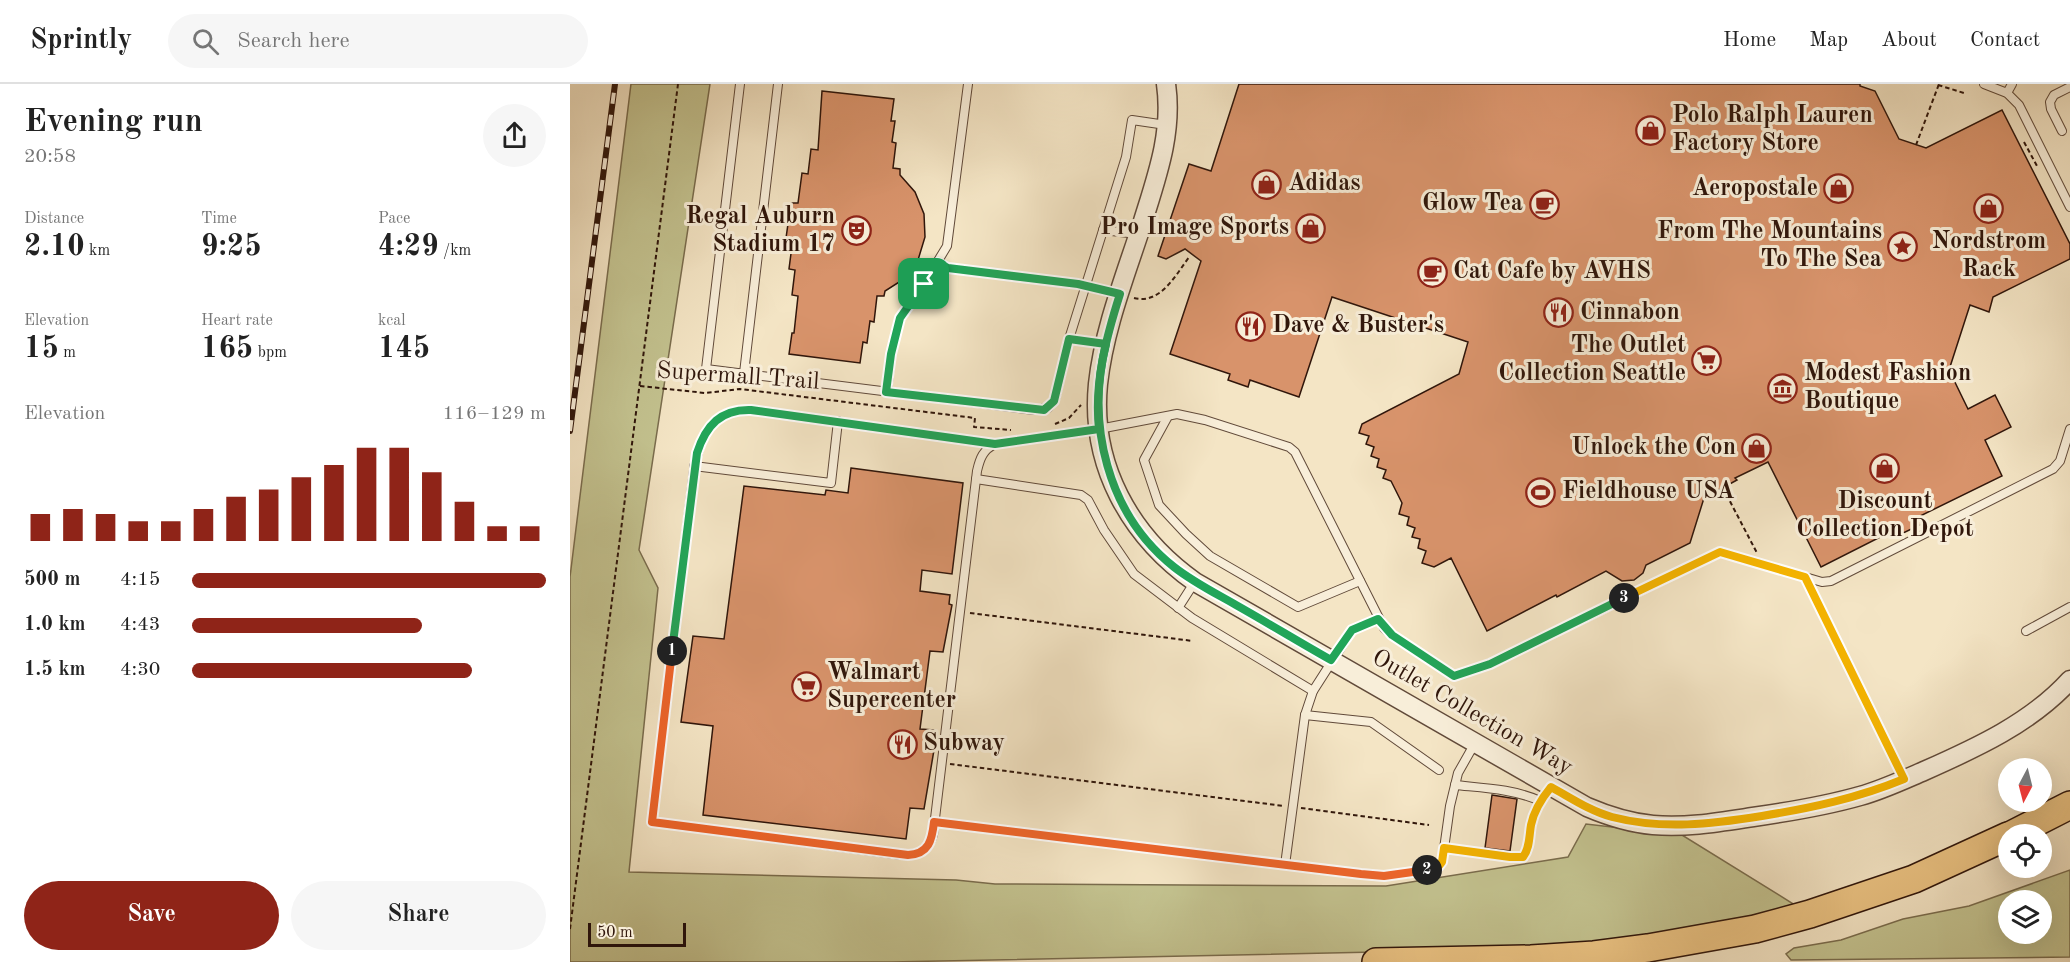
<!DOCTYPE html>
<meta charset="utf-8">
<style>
:root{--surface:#fff;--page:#f6f6f6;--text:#222;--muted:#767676;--line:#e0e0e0;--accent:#8f2418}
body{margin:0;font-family:"Old Standard TT",serif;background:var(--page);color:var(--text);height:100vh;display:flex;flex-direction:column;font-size:22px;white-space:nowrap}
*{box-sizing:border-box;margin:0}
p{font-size:20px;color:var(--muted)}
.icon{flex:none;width:33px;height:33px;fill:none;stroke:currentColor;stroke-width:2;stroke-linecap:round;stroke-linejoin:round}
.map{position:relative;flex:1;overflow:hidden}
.details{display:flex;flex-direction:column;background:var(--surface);width:570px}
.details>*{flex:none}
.needle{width:39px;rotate:187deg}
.fabs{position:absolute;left:1428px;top:674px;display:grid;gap:12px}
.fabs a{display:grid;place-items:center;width:54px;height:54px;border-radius:50%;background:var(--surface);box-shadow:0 6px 24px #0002;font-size:30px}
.scale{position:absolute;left:18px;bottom:15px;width:98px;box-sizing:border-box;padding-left:6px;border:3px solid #30160b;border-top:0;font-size:16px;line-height:21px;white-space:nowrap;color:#30160b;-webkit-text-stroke:4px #f8eed9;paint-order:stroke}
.pin{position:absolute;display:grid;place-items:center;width:51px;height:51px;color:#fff;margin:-26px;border-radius:12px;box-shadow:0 3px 9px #0006}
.km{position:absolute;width:30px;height:30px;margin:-15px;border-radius:50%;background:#222;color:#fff;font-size:16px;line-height:30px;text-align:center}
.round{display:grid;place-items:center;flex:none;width:63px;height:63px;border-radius:32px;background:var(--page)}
.summary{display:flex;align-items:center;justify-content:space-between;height:102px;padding:0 24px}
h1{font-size:33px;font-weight:700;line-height:45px}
.figures{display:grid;grid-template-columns:repeat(3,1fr);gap:9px;height:102px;padding:6px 24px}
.figures div{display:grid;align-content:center}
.figures b{font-size:30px;font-weight:700}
.figures small{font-size:16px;font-weight:400}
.figures p{font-size:16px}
.chart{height:168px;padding:12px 24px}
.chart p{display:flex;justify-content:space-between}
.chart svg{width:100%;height:108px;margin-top:6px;stroke:var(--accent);stroke-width:6}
.primary-button{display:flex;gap:12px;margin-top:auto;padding:12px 24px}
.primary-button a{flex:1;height:69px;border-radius:36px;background:var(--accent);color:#fff;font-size:24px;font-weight:700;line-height:69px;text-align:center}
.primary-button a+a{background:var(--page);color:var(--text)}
ul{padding:0 24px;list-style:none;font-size:20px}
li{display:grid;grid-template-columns:96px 72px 1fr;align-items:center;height:45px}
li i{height:15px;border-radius:8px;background:var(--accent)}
header{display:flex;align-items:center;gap:36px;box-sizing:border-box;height:84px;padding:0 30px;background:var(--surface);border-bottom:2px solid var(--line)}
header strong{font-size:28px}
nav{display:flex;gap:33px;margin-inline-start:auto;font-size:21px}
.search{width:420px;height:54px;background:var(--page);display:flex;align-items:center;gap:15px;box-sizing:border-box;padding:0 21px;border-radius:33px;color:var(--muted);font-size:22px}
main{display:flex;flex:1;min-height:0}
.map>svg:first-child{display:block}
.green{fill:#c3c28f;stroke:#7a6c4d;stroke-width:1.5;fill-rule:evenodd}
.building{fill:#d8936b;stroke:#30160b;stroke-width:1.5}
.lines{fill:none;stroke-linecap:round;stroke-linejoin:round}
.service-casing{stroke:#614a3a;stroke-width:10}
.tertiary-casing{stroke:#614a3a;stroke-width:21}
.motorway-casing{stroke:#30160b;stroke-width:30}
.path{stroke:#30160b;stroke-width:2;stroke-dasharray:4.5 3;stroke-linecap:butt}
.service{stroke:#f8eed9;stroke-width:8}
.tertiary{stroke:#f8eed9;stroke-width:18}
.motorway{stroke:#eac282;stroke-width:27}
.rail-casing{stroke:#30160b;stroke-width:6}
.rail{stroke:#f8eed9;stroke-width:4;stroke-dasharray:11;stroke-linecap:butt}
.split-1-casing{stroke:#fff;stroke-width:12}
.split-2-casing{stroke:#fff;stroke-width:12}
.split-3-casing{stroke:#fff;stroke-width:12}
.split-4-casing{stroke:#fff;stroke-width:12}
.split-1{stroke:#22a559;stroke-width:8}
.split-2{stroke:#f0652b;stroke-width:8}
.split-3{stroke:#f5b400;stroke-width:8}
.split-4{stroke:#22a559;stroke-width:8}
.labels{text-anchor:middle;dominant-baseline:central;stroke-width:6;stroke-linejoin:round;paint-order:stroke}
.poi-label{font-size:24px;font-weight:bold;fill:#30160b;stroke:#f8eed9;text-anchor:start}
.street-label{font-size:24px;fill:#30160b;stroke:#f8eed9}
</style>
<header>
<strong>Sprintly</strong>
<div class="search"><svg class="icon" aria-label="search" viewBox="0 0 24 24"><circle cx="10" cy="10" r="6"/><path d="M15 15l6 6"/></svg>Search here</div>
<nav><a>Home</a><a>Map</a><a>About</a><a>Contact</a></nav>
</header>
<main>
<section class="details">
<div class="summary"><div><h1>Evening run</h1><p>20:58</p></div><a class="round"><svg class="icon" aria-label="share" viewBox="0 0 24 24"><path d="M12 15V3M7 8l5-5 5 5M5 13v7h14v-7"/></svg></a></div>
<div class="figures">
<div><p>Distance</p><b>2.10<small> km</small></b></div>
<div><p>Time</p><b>9:25</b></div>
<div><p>Pace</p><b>4:29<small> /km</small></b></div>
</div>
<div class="figures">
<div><p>Elevation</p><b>15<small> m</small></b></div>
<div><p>Heart rate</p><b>165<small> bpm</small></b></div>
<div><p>kcal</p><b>145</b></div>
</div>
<div class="chart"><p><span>Elevation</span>116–129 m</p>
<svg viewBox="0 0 160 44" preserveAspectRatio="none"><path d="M5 44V33M15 44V31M25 44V33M35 44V36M45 44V36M55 44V31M65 44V26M75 44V23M85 44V18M95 44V13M105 44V6M115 44V6M125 44V16M135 44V28M145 44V38M155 44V38"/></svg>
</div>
<ul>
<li><b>500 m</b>4:15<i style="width:100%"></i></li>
<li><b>1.0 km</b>4:43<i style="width:65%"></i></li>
<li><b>1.5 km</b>4:30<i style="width:79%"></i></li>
</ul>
<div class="primary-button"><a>Save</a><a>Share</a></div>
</section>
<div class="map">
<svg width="1500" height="878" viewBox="0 0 1500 878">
<rect width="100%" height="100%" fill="#f4e5c5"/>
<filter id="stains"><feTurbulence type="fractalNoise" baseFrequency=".00333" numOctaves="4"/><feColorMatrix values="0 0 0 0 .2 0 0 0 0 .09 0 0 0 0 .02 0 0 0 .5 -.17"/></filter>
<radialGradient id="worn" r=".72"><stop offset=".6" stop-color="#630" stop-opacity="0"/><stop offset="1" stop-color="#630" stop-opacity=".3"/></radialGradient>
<g class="green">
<polygon points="61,0 140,0 69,466 88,504 59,788 386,796 425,800 816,802 998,773 1016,740 1112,751 1225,821 1190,833 1050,859 854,867 321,878 0,878 0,493"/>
<path d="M 1500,786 L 1500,873 L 1221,876 L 1216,870 L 1224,864 L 1271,856 L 1333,835 L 1399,822 ZM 1438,816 L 1472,816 L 1472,849 L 1438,849 Z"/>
</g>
<g class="building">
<polygon points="669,0 1290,0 1290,2 1305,7 1329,55 1356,64 1432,26 1500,160 1500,175 1423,213 1419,228 1400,221 1379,286 1398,325 1425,311 1441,343 1415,356 1432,392 1348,433 1352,440 1329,451 1326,445 1251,483 1198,378 1165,394 1167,396 1134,414 1120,459 1076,481 1073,489 1064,496 1052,497 1036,487 987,513 986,511 917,547 881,474 864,483 852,479 856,467 848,464 850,455 842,453 845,444 837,441 839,433 829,430 832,419 821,397 813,394 816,386 807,383 809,375 801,372 804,363 796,360 799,352 789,349 792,340 889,290 898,258 762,213 729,313 680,296 678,303 658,296 660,290 600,270 631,177 615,165 596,175 588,172 619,80 641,87"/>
<polygon points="252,7 324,15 321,37 325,37 322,58 326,59 323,84 330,85 330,91 345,108 354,130 355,153 348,176 334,195 315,207 314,212 307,212 304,238 300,237 297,259 293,258 290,279 219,270 222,249 224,249 228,212 222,211 225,186 219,185 223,154 216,154 221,119 228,119 232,89 238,90 241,65 248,66"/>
<polygon points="281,384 393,399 382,490 352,486 350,507 380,511 379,520 382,521 373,568 360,567 350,645 364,646 362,666 364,666 354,725 340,724 336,755 133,731 143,642 111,638 123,552 154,555 174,402 255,411 256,406 278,409"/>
<polygon points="922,711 947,715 940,767 915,764"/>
</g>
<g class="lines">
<defs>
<g id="service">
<polyline points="170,0 136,285 464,326 478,324 485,315 499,255 556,73 562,36 596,41"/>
<polyline points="1414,0 1437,9 1449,21 1500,123"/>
<polyline points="1437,9 1442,0"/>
<polyline points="1492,47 1481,25 1480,18 1484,11 1500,3"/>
<polyline points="533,146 567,150"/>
<polyline points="499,255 534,260"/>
<polyline points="174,289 208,0"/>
<polyline points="317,308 321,270 330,235 354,200 377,162 398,0"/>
<polyline points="597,334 574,376 589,421 616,450 640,472 728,523 790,497"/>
<path d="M 425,360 L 181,326 C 142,324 130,352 124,386 L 82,738 L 332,771 C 348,772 358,767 363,751 L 407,387 C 410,374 413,366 425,360 L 529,345 L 607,330 L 635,336 L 719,363 L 725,368 L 814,544 L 822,551 L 884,592 L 920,580 L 1150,468 L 1252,498 L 1261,497 L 1483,385 L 1490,377 L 1500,345"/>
<polyline points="124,382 261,399 268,337"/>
<polyline points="406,395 511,411 518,416 534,446 564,490 622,534 743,607"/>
<polyline points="1235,493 1334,695"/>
<polyline points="608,524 624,499"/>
<polyline points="1456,547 1500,523"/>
<polyline points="735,631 801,638 869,686"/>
<path d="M 885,701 C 913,704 944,705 970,717"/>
<polyline points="364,738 791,790 814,792 863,786 868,783 872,779 880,722 888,689 905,659"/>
<path d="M 874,764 L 940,773 L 953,773 C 960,764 959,752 961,741 C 964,726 972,714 981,703"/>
<polyline points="715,781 735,631 743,607 782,546 808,535"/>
</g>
<path id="tertiary" d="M 596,0 C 603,48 587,92 573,137 C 556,190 534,244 528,300 C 520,381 560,452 625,498 L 1017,723 C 1038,732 1060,739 1083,741 C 1116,744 1150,738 1183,733 C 1218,728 1255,722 1290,712 C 1312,706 1333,696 1354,687 C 1406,664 1461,639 1500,596"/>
<g id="motorway">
<polyline points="1443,750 1500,721"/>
<polyline points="806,878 961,875 1024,871 1078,864 1185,845 1240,830 1344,795 1438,752"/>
</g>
</defs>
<use href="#service" class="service-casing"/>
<use href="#tertiary" class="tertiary-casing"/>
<use href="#motorway" class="motorway-casing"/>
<g class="path">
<polyline points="1368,1 1394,9"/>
<polyline points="1454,58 1467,82"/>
<polyline points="1346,61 1369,0"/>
<polyline points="375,183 506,200"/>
<path d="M 564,214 C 591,221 606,190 620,172"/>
<polyline points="70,302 135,309 170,305 405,334 404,343 441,346"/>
<polyline points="485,340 499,334 511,321"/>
<polyline points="1153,404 1187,469"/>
<polyline points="400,529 623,557"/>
<polyline points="380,680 714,722"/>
<polyline points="731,724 859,741"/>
<polyline points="0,845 108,0"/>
</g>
<use href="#service" class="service"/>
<use href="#tertiary" class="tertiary"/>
<use href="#motorway" class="motorway"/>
<defs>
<polyline id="rail" points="0,347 45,0"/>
</defs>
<use href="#rail" class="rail-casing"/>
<use href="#rail" class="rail"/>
</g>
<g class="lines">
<defs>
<path id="split-1" d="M 102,567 L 127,369 C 136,341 151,325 181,326 L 425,360 L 529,345 C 524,299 536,254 550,210 L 508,200 L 378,184 L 368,179 L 354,200"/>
<path id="split-2" d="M 102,567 L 82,738 L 338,771 C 359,770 362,756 364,738 L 791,790 L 814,792 L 857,786"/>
<path id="split-3" d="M 857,786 L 868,783 L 872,778 L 874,764 L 940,773 L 953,773 C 960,764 959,752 961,741 C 964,726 972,714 981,703 C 1001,714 1020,727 1042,733 C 1093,746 1142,740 1192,732 C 1241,724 1288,714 1334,695 L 1235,493 L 1150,468 L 1054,514"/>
<path id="split-4" d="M 354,200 L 330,234 L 321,270 L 316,308 L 474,326 L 484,317 L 499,255 L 536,260 C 516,340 537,430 604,483 C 623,498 645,509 666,521 C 698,539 729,558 761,576 L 782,546 L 808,535 L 822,551 L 884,592 L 920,580 L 1054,514"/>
</defs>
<use href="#split-1" class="split-1-casing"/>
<use href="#split-2" class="split-2-casing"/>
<use href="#split-3" class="split-3-casing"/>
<use href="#split-4" class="split-4-casing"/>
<use href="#split-1" class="split-1"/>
<use href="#split-2" class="split-2"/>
<use href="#split-3" class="split-3"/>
<use href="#split-4" class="split-4"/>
</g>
<defs>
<symbol id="shop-ring" viewBox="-11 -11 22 22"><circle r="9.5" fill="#f8eed9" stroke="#8f2418" stroke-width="1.5"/><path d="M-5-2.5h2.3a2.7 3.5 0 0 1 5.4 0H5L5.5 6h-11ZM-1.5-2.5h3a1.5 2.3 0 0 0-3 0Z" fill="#8f2418"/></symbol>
<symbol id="cafe-ring" viewBox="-11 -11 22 22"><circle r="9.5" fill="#f8eed9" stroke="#8f2418" stroke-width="1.5"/><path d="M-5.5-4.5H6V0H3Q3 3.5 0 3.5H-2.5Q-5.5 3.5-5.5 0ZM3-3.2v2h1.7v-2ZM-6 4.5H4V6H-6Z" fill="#8f2418"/></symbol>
<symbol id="theatre-ring" viewBox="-11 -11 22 22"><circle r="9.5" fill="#f8eed9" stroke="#8f2418" stroke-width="1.5"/><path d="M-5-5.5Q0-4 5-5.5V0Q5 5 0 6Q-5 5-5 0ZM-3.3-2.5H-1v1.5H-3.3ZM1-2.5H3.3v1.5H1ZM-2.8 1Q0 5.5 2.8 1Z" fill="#8f2418"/></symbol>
<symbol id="sight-ring" viewBox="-11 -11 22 22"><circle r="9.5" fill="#f8eed9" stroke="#8f2418" stroke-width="1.5"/><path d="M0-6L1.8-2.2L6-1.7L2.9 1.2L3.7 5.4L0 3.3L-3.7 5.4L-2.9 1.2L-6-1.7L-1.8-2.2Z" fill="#8f2418"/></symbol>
<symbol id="restaurant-ring" viewBox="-11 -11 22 22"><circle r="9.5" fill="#f8eed9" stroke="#8f2418" stroke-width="1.5"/><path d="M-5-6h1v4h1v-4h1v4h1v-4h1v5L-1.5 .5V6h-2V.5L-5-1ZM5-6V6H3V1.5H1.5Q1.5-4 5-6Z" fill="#8f2418"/></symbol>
<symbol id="supermarket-ring" viewBox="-11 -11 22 22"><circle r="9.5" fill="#f8eed9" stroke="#8f2418" stroke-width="1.5"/><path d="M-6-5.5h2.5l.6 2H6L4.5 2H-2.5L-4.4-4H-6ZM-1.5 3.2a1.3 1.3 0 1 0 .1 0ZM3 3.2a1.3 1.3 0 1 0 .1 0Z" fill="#8f2418"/></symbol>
<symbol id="museum-ring" viewBox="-11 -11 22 22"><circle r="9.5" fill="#f8eed9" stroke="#8f2418" stroke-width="1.5"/><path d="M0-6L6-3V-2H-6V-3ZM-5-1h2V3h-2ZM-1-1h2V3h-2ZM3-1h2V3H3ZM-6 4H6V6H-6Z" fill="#8f2418"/></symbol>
<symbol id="stadium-ring" viewBox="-11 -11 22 22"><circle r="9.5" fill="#f8eed9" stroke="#8f2418" stroke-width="1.5"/><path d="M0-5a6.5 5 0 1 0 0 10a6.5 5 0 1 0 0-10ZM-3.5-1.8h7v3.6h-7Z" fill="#8f2418"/></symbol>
</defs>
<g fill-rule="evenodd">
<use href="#shop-ring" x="1064" y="30" width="33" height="33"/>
<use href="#shop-ring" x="680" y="84" width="33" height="33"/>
<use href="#shop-ring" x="1252" y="88" width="33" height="33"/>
<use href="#cafe-ring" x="958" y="104" width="33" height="33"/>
<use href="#shop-ring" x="1402" y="108" width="33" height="33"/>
<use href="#shop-ring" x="724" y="128" width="33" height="33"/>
<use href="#theatre-ring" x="270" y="130" width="33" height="33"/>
<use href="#sight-ring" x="1316" y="146" width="33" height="33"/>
<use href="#cafe-ring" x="846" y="172" width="33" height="33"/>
<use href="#restaurant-ring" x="972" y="212" width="33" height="33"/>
<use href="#restaurant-ring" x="664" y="226" width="33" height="33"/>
<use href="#supermarket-ring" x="1120" y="260" width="33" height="33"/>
<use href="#museum-ring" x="1196" y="288" width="33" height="33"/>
<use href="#shop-ring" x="1170" y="348" width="33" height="33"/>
<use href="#shop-ring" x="1298" y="368" width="33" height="33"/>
<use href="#stadium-ring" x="954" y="392" width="33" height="33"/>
<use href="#supermarket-ring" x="220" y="586" width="33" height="33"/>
<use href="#restaurant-ring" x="316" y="644" width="33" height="33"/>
</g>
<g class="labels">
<g class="poi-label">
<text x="1102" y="32">Polo Ralph Lauren<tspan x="1102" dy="28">Factory Store</tspan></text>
<text x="718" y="100">Adidas</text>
<text x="1248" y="105" text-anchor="end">Aeropostale</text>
<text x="953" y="120" text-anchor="end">Glow Tea</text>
<text x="265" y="133" text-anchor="end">Regal Auburn<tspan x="265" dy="28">Stadium 17</tspan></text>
<text x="719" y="144" text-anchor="end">Pro Image Sports</text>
<text x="1312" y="148" text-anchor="end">From The Mountains<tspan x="1312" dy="28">To The Sea</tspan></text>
<text x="1419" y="158" text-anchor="middle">Nordstrom<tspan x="1419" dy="28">Rack</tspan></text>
<text x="883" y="188">Cat Cafe by AVHS</text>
<text x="1010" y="229">Cinnabon</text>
<text x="702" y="242">Dave &amp; Buster's</text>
<text x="1116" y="262" text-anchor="end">The Outlet<tspan x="1116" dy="28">Collection Seattle</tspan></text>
<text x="1234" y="290">Modest Fashion<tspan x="1234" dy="28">Boutique</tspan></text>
<text x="1166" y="364" text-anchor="end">Unlock the Con</text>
<text x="992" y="408">Fieldhouse USA</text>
<text x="1315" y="418" text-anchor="middle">Discount<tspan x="1315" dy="28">Collection Depot</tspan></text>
<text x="257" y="589">Walmart<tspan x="257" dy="28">Supercenter</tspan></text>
<text x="353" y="660">Subway</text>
</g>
<g class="street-label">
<text transform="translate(168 293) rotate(4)">Supermall Trail</text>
<text transform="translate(902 629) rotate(30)">Outlet Collection Way</text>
</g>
</g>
<rect width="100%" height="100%" filter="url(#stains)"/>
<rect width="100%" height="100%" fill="url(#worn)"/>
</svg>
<div class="fabs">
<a><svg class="needle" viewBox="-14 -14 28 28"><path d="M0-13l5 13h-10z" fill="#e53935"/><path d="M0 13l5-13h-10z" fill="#767676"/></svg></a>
<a><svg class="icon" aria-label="locate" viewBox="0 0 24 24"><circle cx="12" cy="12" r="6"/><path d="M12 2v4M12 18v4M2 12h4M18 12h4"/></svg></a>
<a><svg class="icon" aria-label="layers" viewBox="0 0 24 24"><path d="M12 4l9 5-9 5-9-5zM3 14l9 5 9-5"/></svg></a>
</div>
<div class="scale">50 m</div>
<div class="pin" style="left:354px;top:200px;background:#1e9e55"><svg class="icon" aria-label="arrive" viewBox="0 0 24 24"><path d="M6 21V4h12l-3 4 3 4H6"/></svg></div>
<b class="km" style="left:102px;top:567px">1</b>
<b class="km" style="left:857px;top:786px">2</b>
<b class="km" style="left:1054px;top:514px">3</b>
</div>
</main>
